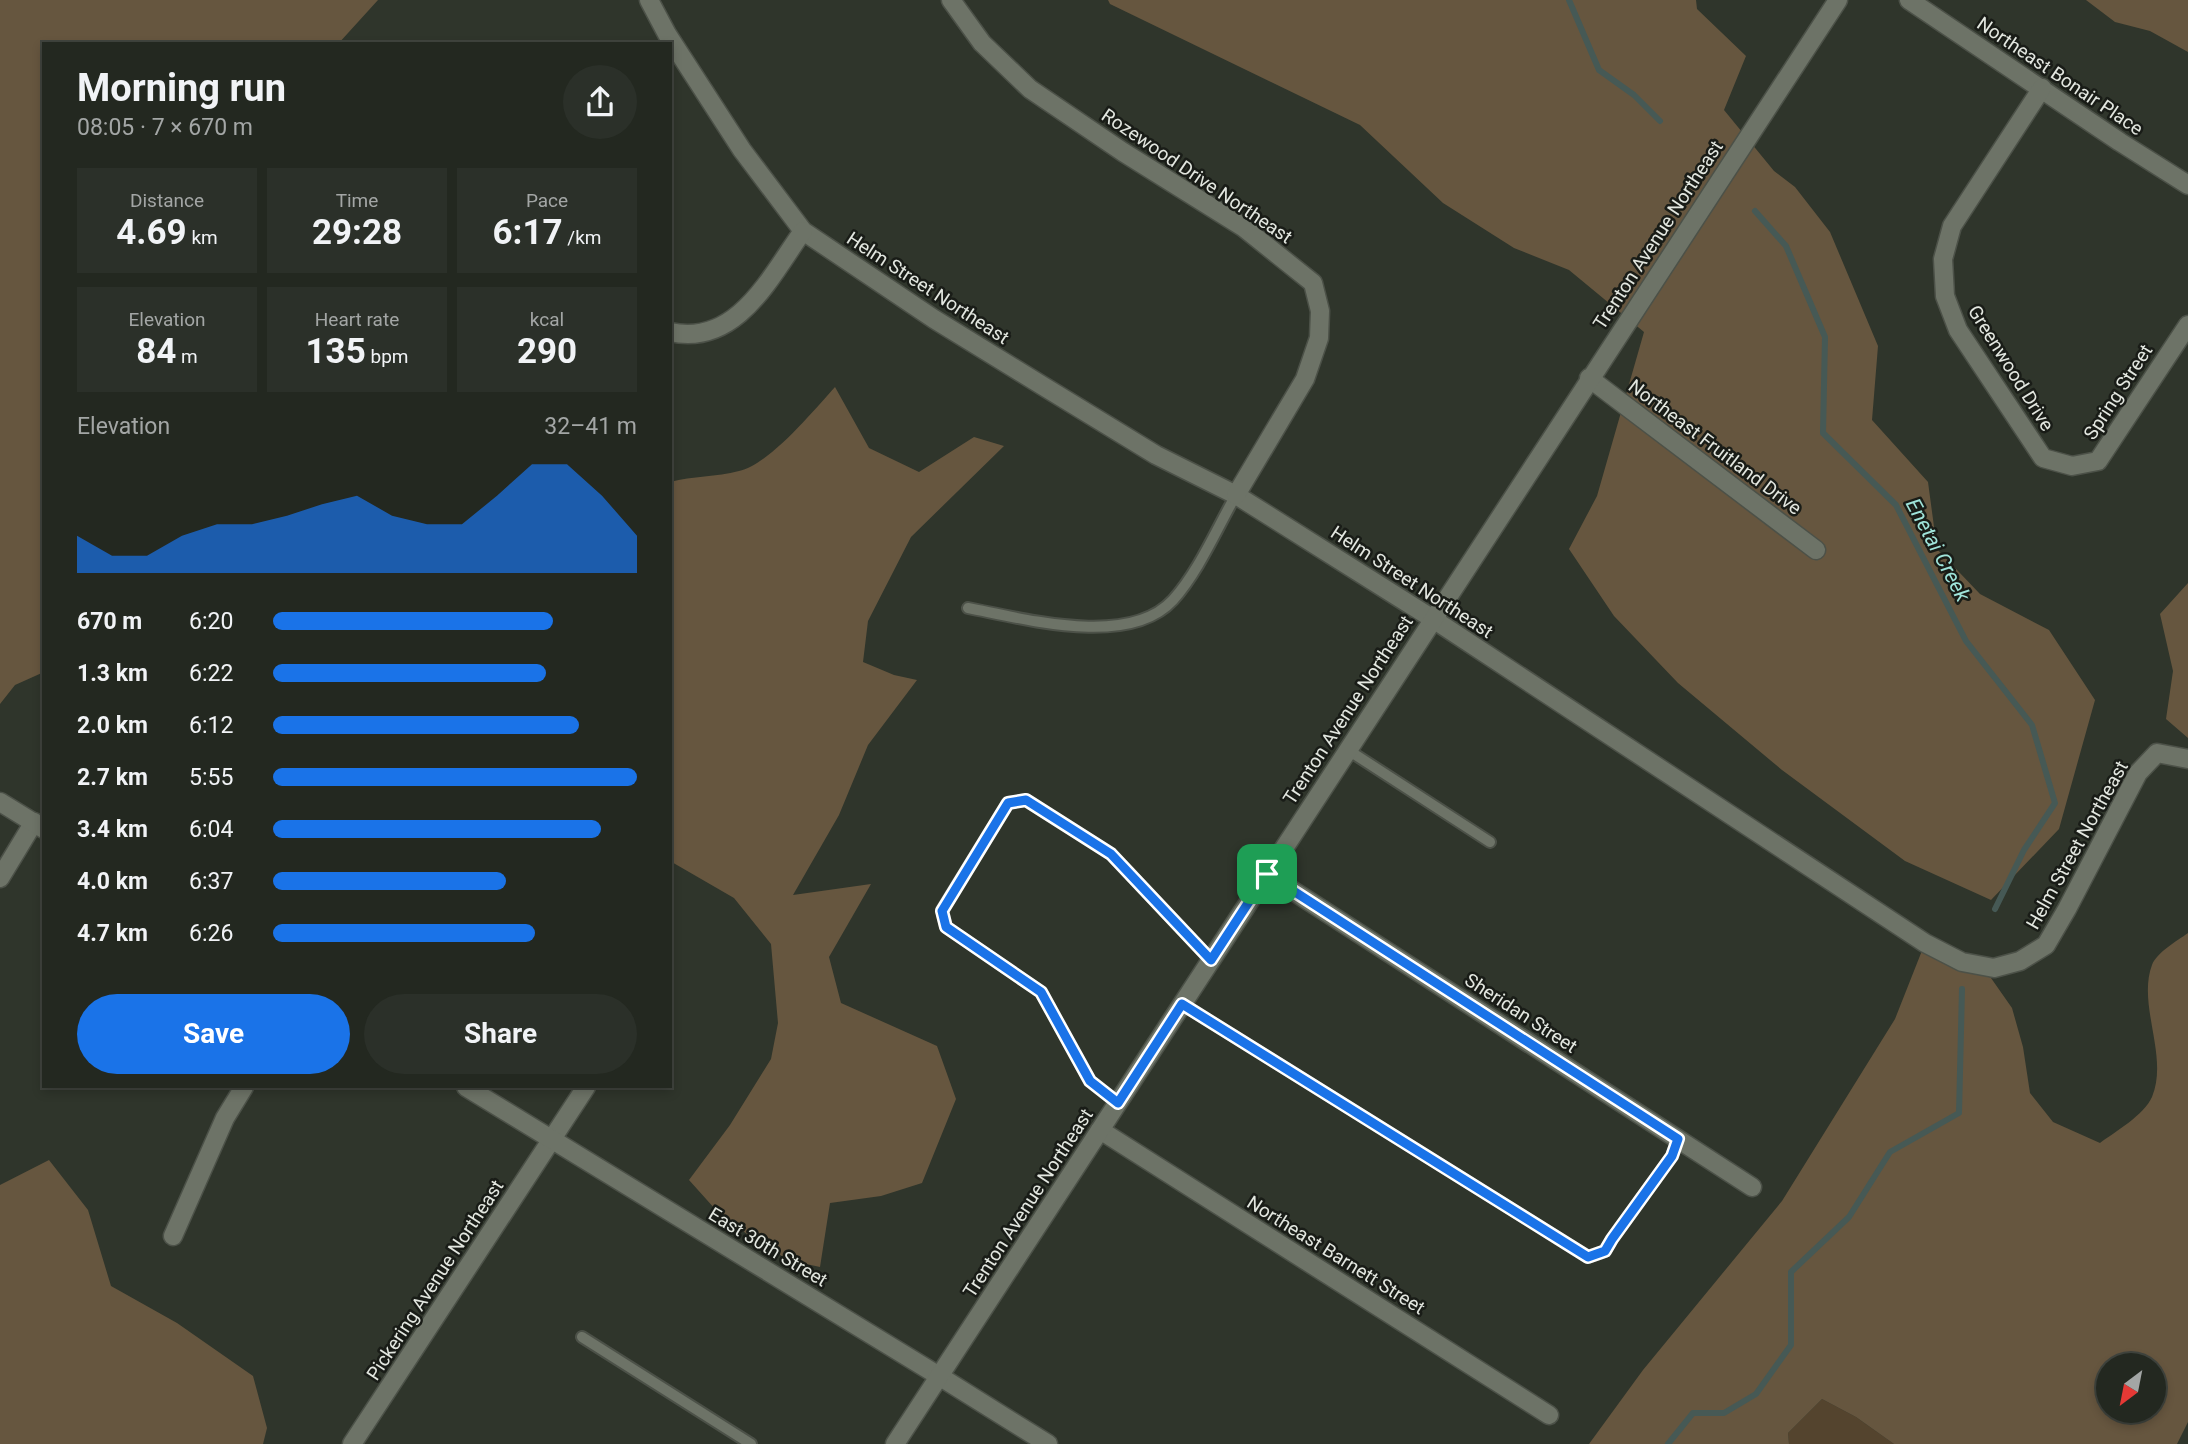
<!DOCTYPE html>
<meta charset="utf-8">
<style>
:root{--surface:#232820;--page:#2b3029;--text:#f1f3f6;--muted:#a3a6a5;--line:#40443e;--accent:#1a73e8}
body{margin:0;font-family:Roboto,sans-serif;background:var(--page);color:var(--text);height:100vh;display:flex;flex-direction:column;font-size:26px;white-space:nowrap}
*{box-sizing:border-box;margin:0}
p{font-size:23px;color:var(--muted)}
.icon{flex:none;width:38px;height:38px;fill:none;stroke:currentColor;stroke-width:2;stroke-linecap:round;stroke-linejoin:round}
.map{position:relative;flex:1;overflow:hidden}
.drawer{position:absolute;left:42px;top:42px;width:630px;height:1046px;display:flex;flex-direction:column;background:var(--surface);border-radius:0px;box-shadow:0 4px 10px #0003,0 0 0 2px var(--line)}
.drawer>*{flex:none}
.needle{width:46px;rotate:212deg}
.controls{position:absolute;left:2096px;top:1353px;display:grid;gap:14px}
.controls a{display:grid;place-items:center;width:70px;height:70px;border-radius:50%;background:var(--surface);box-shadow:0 4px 10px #0003,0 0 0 2px var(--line);font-size:35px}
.pin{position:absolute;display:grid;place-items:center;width:60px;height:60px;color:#fff;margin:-30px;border-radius:14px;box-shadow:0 4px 10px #0006}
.round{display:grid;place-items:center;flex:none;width:74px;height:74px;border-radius:37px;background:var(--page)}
.summary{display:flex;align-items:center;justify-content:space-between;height:119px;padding:0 35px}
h1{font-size:38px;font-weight:700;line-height:52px}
.stats{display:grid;grid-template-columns:repeat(3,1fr);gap:10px;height:119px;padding:7px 35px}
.stats div{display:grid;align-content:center;border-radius:0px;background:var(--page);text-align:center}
.stats b{font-size:35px;font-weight:700}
.stats small{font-size:19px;font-weight:400}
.stats p{font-size:19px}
.chart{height:196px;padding:14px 35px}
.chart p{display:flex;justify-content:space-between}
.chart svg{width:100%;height:126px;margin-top:7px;fill:var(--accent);opacity:.7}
.primary-button{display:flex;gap:14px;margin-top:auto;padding:14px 35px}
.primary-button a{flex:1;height:80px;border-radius:42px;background:var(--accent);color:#fff;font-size:28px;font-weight:700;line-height:80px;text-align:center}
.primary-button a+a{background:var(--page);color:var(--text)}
ul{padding:0 35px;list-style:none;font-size:23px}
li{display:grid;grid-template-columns:112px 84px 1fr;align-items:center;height:52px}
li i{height:18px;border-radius:9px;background:var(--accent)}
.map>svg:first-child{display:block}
.green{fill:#54442e}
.forest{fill:#66563f;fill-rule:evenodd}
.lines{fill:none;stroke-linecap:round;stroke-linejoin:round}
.stream{stroke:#465955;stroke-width:6}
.service-casing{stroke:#4c5148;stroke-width:14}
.minor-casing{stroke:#4c5148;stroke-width:21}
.tertiary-casing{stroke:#4c5148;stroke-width:21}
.secondary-casing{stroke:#4c5148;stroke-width:21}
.service{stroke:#6d7367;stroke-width:10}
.minor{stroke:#6d7367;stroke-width:18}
.tertiary{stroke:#6d7367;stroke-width:18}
.secondary{stroke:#6d7367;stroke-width:18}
.route-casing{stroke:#fff;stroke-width:14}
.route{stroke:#1a73e8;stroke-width:9}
.labels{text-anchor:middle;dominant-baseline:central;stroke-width:5;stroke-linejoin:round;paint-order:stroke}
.street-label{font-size:19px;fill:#e3e7e0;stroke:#191c17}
.water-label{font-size:21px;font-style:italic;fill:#9fe4da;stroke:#191c17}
</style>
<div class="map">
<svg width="2188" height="1444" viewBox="0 0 2188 1444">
<rect width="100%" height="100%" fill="#2f352b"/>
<polygon class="green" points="1822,1399 1856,1417 1894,1444 1789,1444 1788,1433"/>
<g class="forest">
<polygon points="0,0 378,0 338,44 44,44 44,672 15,685 0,704"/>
<polygon points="1108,0 1696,0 1697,9 1746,56 1724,110 1774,171 1795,187 1830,232 1878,346 1872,420 1928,482 1937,549 1980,594 2049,630 2095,700 2059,829 1991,900 1905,861 1782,770 1678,683 1614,616 1569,549 1597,496 1644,332 1569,270 1514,248 1443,203 1360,125 1110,4"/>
<polygon points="2086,0 2188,0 2188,52 2150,31 2115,22"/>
<path d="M 835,387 L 869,448 L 919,472 L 974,437 L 1004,446 L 911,537 L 868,621 L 863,662 L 894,675 L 917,680 L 868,745 L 839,815 L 793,895 L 871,884 L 829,957 L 841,1003 L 937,1046 L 956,1099 L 922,1183 L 881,1196 L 830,1203 L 820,1267 L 788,1260 L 724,1219 L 689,1180 L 730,1125 L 771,1059 L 778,1023 L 771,944 L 734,898 L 670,861 L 670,482 C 693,476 716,477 739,471 C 769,465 814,410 835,387 Z"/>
<polygon points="2188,583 2188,738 2166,719 2173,671 2160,614"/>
<path d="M 2188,933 L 2188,1422 L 2177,1444 L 1894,1444 L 1856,1417 L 1822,1399 L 1788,1433 L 1789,1444 L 1589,1444 L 1643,1370 L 1782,1201 L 1895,1019 L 1925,943 L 1991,978 L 2012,1008 L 2023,1047 L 2030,1093 L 2053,1122 L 2100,1143 C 2115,1132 2144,1115 2152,1097 C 2169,1056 2137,1005 2152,965 C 2157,952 2177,941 2188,933 ZM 2109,1365 L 2154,1365 L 2154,1410 L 2109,1410 Z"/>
<polygon points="49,1160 88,1210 111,1286 177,1323 253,1376 267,1428 263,1444 0,1444 0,1185"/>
</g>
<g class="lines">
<g class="stream">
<polyline points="1569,0 1599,70 1634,95 1660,121"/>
<polyline points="1755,211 1786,246 1825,337 1823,433 1896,505 1966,641 2032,725 2055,803 2024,850 1995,909"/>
<polyline points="1668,1444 1693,1413 1724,1413 1756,1394 1791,1345 1791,1272 1849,1217 1890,1152 1959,1113 1962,989"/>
</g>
<defs>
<g id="service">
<path d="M 968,608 C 1025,619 1129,648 1173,600 C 1199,571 1217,528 1236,495"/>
<polyline points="1348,750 1490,842"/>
<polyline points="1182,1004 1588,1257 1605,1251 1612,1239 1672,1156 1678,1139"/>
<polyline points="1118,1103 1090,1081 1041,992 946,927 942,910 1008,803 1026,800 1111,854 1211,960"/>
<polyline points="582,1337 751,1444"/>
</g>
<g id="minor">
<polyline points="649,0 667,34 742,150 803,231 934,319 1043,386 1156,455 1236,495 1433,619 1925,943 1962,962 1994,968 2020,961 2046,945 2067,909 2138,773 2157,753 2188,759"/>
<polyline points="951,0 982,43 1030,89 1123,152 1243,227 1313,283 1320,311 1319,338 1305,379 1236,495"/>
<polyline points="1909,0 2120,142 2188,185"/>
<polyline points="2042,88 1952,226 1943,259 1945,296 1958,330 2043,458 2072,466 2098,461 2188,325"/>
<path d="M 670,332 C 737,347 770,277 803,231"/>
<polyline points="1589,378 1816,550"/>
<polyline points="1267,874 1752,1187"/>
<polyline points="0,878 34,822"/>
<polyline points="1100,1130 1549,1415"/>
<polyline points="173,1236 225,1118 244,1087"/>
<polyline points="939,1376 1048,1444"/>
<polyline points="352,1444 586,1087"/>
</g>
<g id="tertiary">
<polyline points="0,802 44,829"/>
<polyline points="466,1087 939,1376"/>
</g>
<polyline id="secondary" points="895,1444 1838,0"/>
</defs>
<use href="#service" class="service-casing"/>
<use href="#minor" class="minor-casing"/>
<use href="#tertiary" class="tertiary-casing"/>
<use href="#secondary" class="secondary-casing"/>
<use href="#service" class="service"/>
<use href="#minor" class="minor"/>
<use href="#tertiary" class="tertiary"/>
<use href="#secondary" class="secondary"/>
</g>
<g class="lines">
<defs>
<polygon id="route" points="1026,800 1111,854 1211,960 1267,874 1678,1139 1672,1156 1612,1239 1605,1251 1588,1257 1182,1004 1118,1103 1090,1081 1041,992 946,927 942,911 1008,803"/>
</defs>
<use href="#route" class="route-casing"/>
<use href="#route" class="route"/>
</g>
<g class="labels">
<g class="street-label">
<text transform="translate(2060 76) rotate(34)">Northeast Bonair Place</text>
<text transform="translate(1197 176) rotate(34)">Rozewood Drive Northeast</text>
<text transform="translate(1658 235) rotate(-57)">Trenton Avenue Northeast</text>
<text transform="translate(928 288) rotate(33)">Helm Street Northeast</text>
<text transform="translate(2011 368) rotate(58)">Greenwood Drive</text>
<text transform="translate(2118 392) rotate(-57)">Spring Street</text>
<text transform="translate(1715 447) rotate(37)">Northeast Fruitland Drive</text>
<text transform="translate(1412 582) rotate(33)">Helm Street Northeast</text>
<text transform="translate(1348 710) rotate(-57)">Trenton Avenue Northeast</text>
<text transform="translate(2077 845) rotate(-61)">Helm Street Northeast</text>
<text transform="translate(1521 1013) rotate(33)">Sheridan Street</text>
<text transform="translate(1028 1203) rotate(-57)">Trenton Avenue Northeast</text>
<text transform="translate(768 1247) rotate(31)">East 30th Street</text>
<text transform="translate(1336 1255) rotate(32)">Northeast Barnett Street</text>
<text transform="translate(435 1280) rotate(-57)">Pickering Avenue Northeast</text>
</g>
<g class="water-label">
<text transform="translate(1938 550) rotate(62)">Enetai Creek</text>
</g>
</g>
</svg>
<div class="controls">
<a><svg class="needle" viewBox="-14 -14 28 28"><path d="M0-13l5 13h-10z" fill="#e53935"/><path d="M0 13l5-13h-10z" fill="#a3a6a5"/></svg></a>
</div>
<div class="pin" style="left:1267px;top:874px;background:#1e9e55"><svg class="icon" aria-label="arrive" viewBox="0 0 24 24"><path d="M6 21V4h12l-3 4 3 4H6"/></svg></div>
<section class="drawer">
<div class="summary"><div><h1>Morning run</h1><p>08:05 · 7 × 670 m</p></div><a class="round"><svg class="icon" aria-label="share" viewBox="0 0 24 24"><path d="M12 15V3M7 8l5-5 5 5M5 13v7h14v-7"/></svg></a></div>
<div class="stats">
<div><p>Distance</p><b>4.69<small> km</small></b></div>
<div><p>Time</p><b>29:28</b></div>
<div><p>Pace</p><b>6:17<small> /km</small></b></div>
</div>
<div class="stats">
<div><p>Elevation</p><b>84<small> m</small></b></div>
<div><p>Heart rate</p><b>135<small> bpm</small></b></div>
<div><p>kcal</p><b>290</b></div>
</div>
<div class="chart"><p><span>Elevation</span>32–41 m</p>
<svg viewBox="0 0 160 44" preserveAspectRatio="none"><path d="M0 44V31L10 38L20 38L30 31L40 27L50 27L60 24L70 20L80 17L90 24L100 27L110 27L120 17L130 6L140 6L150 17L160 31V44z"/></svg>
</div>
<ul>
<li><b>670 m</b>6:20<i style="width:77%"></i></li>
<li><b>1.3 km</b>6:22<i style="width:75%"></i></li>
<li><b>2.0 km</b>6:12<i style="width:84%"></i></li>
<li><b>2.7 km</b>5:55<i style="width:100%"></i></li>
<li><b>3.4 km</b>6:04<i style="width:90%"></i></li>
<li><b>4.0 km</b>6:37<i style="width:64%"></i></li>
<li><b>4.7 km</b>6:26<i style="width:72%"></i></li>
</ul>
<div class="primary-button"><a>Save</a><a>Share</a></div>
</section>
</div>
